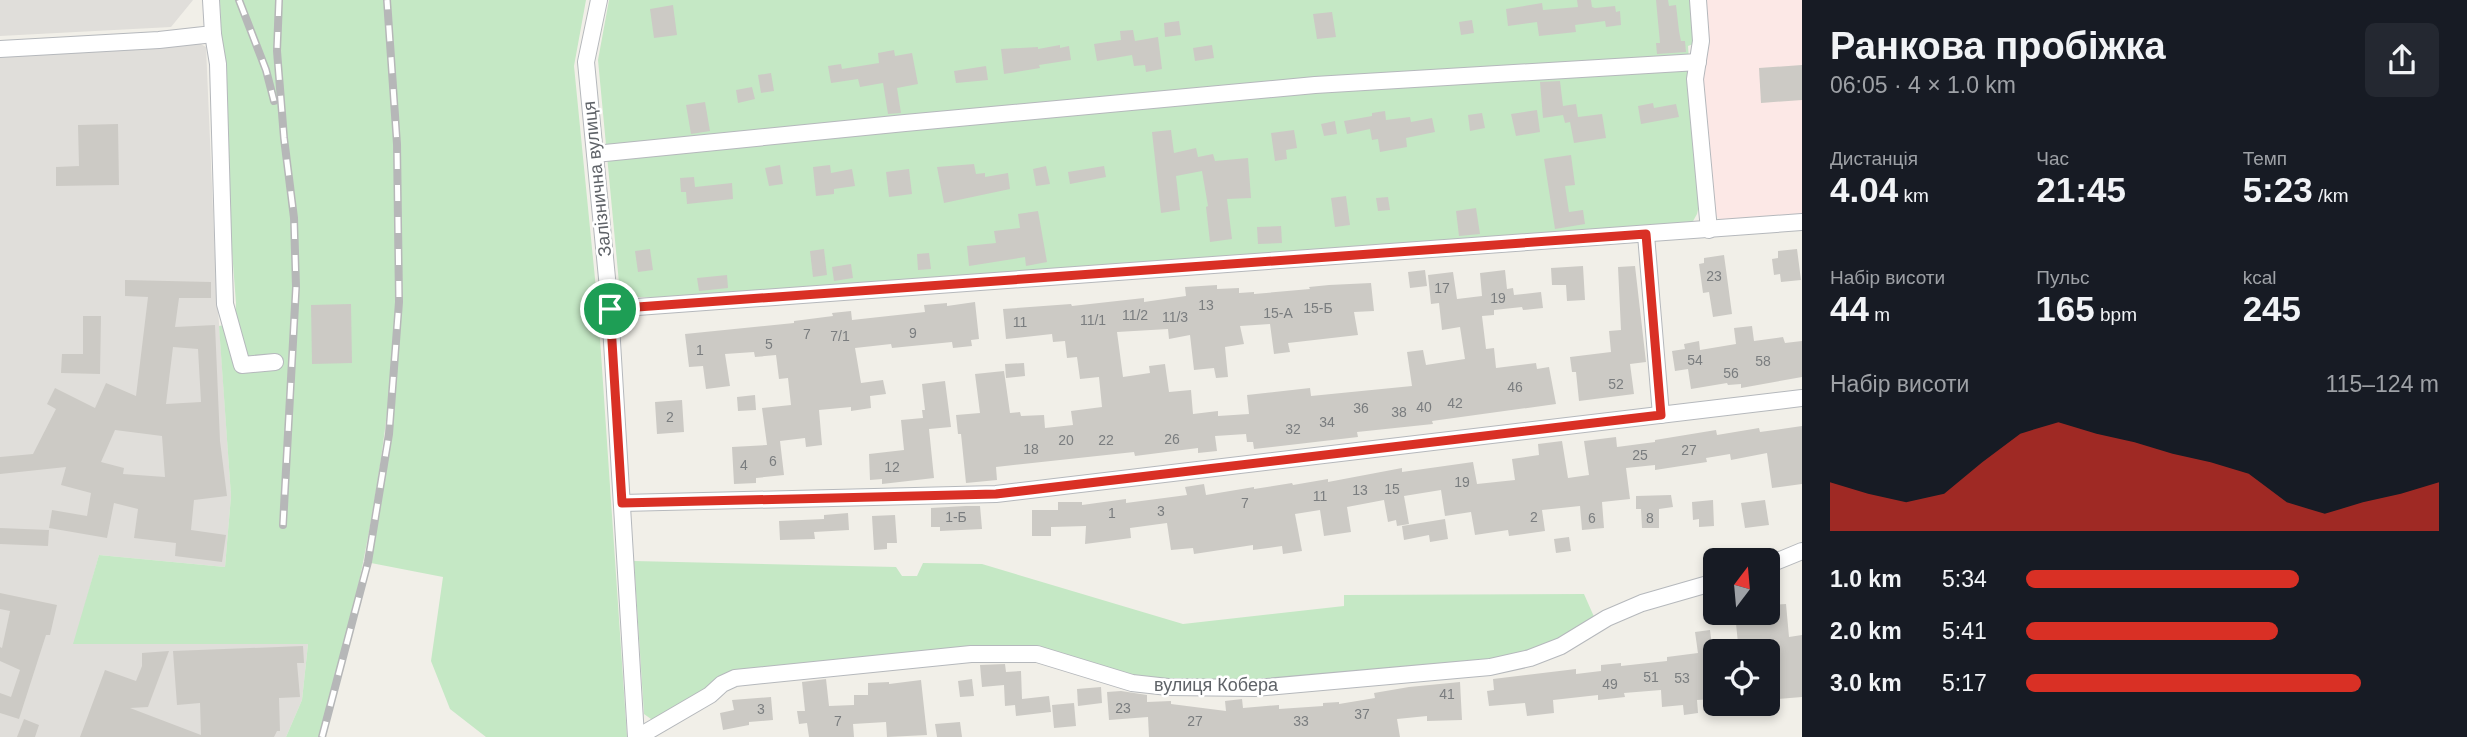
<!DOCTYPE html>
<html lang="uk">
<meta charset="utf-8">
<style>
:root{--surface:#171b24;--page:#242831;--text:#f1f3f6;--muted:#9ea1a6;--accent:#d93025}
body{margin:0;font-family:Arial,sans-serif;background:var(--page);color:var(--text);height:100vh;display:flex;flex-direction:column;font-size:26px;white-space:nowrap}
*{box-sizing:border-box;margin:0}
p{font-size:23px;color:var(--muted)}
.icon{flex:none;width:38px;height:38px;fill:none;stroke:currentColor;stroke-width:2;stroke-linecap:round;stroke-linejoin:round}
.map{position:relative;flex:1;overflow:hidden}
.sheet{display:flex;flex-direction:column;background:var(--surface);width:665px}
.sheet>*{flex:none}
.needle{width:46px;rotate:16deg}
.buttons{position:absolute;left:1703px;top:548px;display:grid;gap:14px}
.buttons a{display:grid;place-items:center;width:77px;height:77px;border-radius:10px;background:var(--surface);box-shadow:0 4px 10px #0003;font-size:35px}
.pin{position:absolute;display:grid;place-items:center;width:60px;height:60px;color:#fff;margin:-30px;border:4px solid #fff;border-radius:50%;box-shadow:0 2px 7px #0007}
.round{display:grid;place-items:center;flex:none;width:74px;height:74px;border-radius:10px;background:var(--page)}
.overview{display:flex;align-items:center;justify-content:space-between;height:119px;padding:0 28px}
h1{font-size:38px;font-weight:800;line-height:52px}
.stats{display:grid;grid-template-columns:repeat(3,1fr);gap:10px;height:119px;padding:7px 28px}
.stats div{display:grid;align-content:center}
.stats b{font-size:35px;font-weight:800}
.stats small{font-size:19px;font-weight:400}
.stats p{font-size:19px}
.chart{height:196px;padding:14px 28px}
.chart p{display:flex;justify-content:space-between}
.chart svg{width:100%;height:126px;margin-top:7px;fill:var(--accent);opacity:.7}
ul{padding:0 28px;list-style:none;font-size:23px}
li{display:grid;grid-template-columns:112px 84px 1fr;align-items:center;height:52px}
li i{height:18px;border-radius:9px;background:var(--accent)}
main{display:flex;flex:1;min-height:0}
.map>svg:first-child{display:block}
.industrial{fill:#e0deda}
.medical{fill:#fce8e6}
.green{fill:#c5e8c5}
.building{fill:#cccac5;fill-rule:evenodd}
.lines{fill:none;stroke-linecap:round;stroke-linejoin:round}
.minor-casing{stroke:#b5b8bc;stroke-width:18}
.minor{stroke:#fff;stroke-width:16}
.rail-casing{stroke:#b6b7b8;stroke-width:8}
.rail{stroke:#fff;stroke-width:5;stroke-dasharray:16;stroke-linecap:butt}
.route-casing{stroke:#fff;stroke-width:14}
.route{stroke:#d93025;stroke-width:9}
.labels{text-anchor:middle;dominant-baseline:central;stroke-width:5;stroke-linejoin:round;paint-order:stroke}
.number-label{font-size:14px;fill:#7a7d7f}
.street-label{font-size:18px;fill:#5f6368;stroke:#fff}
</style>
<main>
<div class="map">
<svg width="1802" height="737" viewBox="0 0 1802 737">
<rect width="100%" height="100%" fill="#f1efe8"/>
<g class="industrial">
<polygon points="0,0 193,0 171,27 0,36"/>
<polygon points="199,43 206,47 216,280 231,496 225,567 99,555 74,644 308,644 302,700 286,737 0,737 0,56"/>
</g>
<polygon class="medical" points="1705,0 1802,0 1802,214 1722,221 1715,215 1700,80"/>
<g class="green">
<path d="M 220,0 L 385,0 C 390,76 395,152 396,229 C 396,253 398,278 396,303 C 389,451 361,595 320,737 L 286,737 L 302,700 L 308,644 L 73,644 L 99,555 L 225,567 L 231,496 L 219,326 L 235,323 L 236,303 L 223,133 Z"/>
<polygon points="390,0 586,0 574,66 598,309 627,737 486,737 450,709 431,661 443,577 371,563 392,435 401,302 399,144"/>
<polygon points="609,0 1693,0 1696,43 1688,46 1700,201 1697,214 1692,223 690,299 637,297 625,293 619,283 598,60"/>
<polygon points="634,561 896,567 902,576 917,576 923,563 982,564 1183,624 1344,606 1344,595 1584,594 1595,619 1557,642 1528,654 1489,661 1253,683 1134,678 1038,648 733,674 661,719 651,719 644,714"/>
</g>
<g class="building">
<polygon points="1577,0 1591,0 1592,7 1595,8 1615,6 1616,12 1620,11 1621,25 1606,27 1605,21 1575,25 1576,32 1539,36 1537,22 1508,26 1506,9 1542,3 1543,10 1578,7"/>
<polygon points="1656,0 1668,0 1669,6 1676,5 1679,31 1681,41 1685,41 1686,52 1657,54 1656,43 1660,43"/>
<polygon points="673,5 677,35 654,38 650,9"/>
<polygon points="1332,12 1336,37 1317,39 1313,14"/>
<polygon points="1472,20 1474,33 1461,35 1459,22"/>
<polygon points="1179,21 1181,35 1165,37 1164,23"/>
<polygon points="1133,30 1135,41 1158,37 1162,69 1146,72 1145,65 1134,66 1132,55 1097,61 1094,44 1121,40 1120,31"/>
<polygon points="1060,45 1060,48 1069,46 1071,60 1039,65 1040,68 1004,74 1001,49 1038,47 1038,49"/>
<polygon points="1212,45 1214,58 1195,61 1193,48"/>
<polygon points="894,50 895,56 912,53 918,84 897,88 901,113 888,114 883,83 860,87 858,79 831,83 828,66 841,64 842,69 879,63 878,53"/>
<polygon points="1802,65 1802,100 1761,103 1759,68"/>
<polygon points="986,66 988,80 956,83 954,71"/>
<polygon points="771,73 774,91 761,93 758,75"/>
<polygon points="1560,81 1563,106 1576,104 1578,117 1602,114 1606,138 1574,143 1570,122 1565,123 1563,115 1543,118 1540,82"/>
<polygon points="752,87 755,99 738,103 736,90"/>
<polygon points="705,102 710,131 691,134 686,105"/>
<polygon points="1653,103 1654,108 1676,104 1679,117 1641,124 1638,106"/>
<polygon points="1537,110 1540,132 1516,136 1511,114"/>
<polygon points="1385,111 1386,120 1410,117 1411,122 1432,118 1435,132 1406,138 1407,147 1380,152 1378,139 1372,140 1370,129 1347,134 1344,121 1372,116 1372,113"/>
<polygon points="1482,113 1485,128 1470,131 1468,115"/>
<polygon points="1335,121 1337,134 1324,136 1321,124"/>
<polygon points="118,124 119,185 56,186 56,167 79,166 78,125"/>
<polygon points="1171,130 1174,153 1196,148 1198,157 1213,154 1215,161 1248,158 1251,198 1227,199 1232,239 1210,242 1206,207 1208,206 1202,171 1176,176 1180,210 1161,213 1152,132"/>
<polygon points="1294,130 1297,148 1286,150 1287,159 1275,161 1271,133"/>
<polygon points="1571,155 1575,185 1565,186 1569,212 1583,210 1585,224 1555,229 1544,159"/>
<polygon points="974,164 976,174 985,173 985,177 1008,173 1010,189 944,203 937,167"/>
<polygon points="780,165 783,184 769,186 765,168"/>
<polygon points="830,165 831,173 852,169 855,186 834,189 834,194 816,196 813,167"/>
<polygon points="1046,166 1050,184 1036,186 1033,169"/>
<polygon points="1104,166 1106,177 1070,184 1068,172"/>
<polygon points="909,169 912,194 889,197 886,172"/>
<polygon points="694,177 695,187 732,183 733,199 687,204 686,192 681,192 680,178"/>
<polygon points="1346,196 1350,225 1335,227 1331,198"/>
<polygon points="1388,197 1390,210 1378,211 1376,198"/>
<polygon points="1476,208 1480,234 1459,236 1456,211"/>
<polygon points="1038,211 1047,262 1026,266 1025,257 969,266 967,246 996,243 994,231 1020,228 1018,214"/>
<polygon points="1281,226 1282,243 1258,244 1257,227"/>
<polygon points="650,249 653,270 638,272 635,251"/>
<polygon points="824,249 827,275 813,277 810,251"/>
<polygon points="1797,249 1801,280 1781,282 1780,274 1774,275 1772,259 1778,258 1778,251"/>
<polygon points="929,253 931,269 918,270 917,254"/>
<polygon points="1724,255 1732,314 1713,317 1709,292 1703,293 1699,264 1704,263 1704,258"/>
<polygon points="851,264 853,278 834,281 832,267"/>
<polygon points="1583,266 1585,300 1567,301 1566,285 1552,285 1551,268"/>
<polygon points="1635,266 1646,362 1630,364 1634,394 1579,401 1576,372 1572,372 1570,357 1611,352 1609,331 1621,330 1618,267"/>
<polygon points="1425,270 1427,286 1410,288 1408,272"/>
<polygon points="1505,270 1507,289 1513,288 1514,295 1541,292 1543,308 1523,310 1522,307 1494,310 1494,315 1482,316 1486,349 1494,348 1496,368 1536,363 1537,369 1549,367 1556,404 1432,421 1433,424 1357,432 1358,437 1254,449 1253,442 1247,442 1246,434 1215,436 1217,451 1198,453 1198,448 1135,456 1134,452 996,467 997,480 966,483 961,434 958,434 956,415 980,413 975,374 1004,371 1010,413 1020,412 1021,416 1044,415 1045,428 1073,425 1071,411 1102,407 1099,377 1080,379 1077,357 1067,358 1065,341 1053,342 1052,334 1006,339 1003,309 1071,304 1072,306 1144,298 1144,302 1186,296 1185,287 1217,285 1217,289 1239,288 1239,293 1254,292 1254,294 1310,289 1309,287 1329,285 1371,283 1374,311 1354,312 1358,335 1288,343 1290,352 1274,354 1270,324 1240,326 1244,344 1225,347 1228,377 1216,378 1214,368 1194,370 1190,335 1169,339 1168,329 1117,332 1123,377 1150,373 1149,366 1165,364 1169,392 1191,390 1193,414 1218,411 1218,416 1249,414 1247,395 1310,388 1311,396 1412,386 1407,352 1423,350 1426,365 1465,359 1460,327 1442,330 1439,303 1431,304 1428,275 1453,272 1457,299 1482,296 1480,273"/>
<polygon points="727,275 728,288 699,291 697,278"/>
<path d="M 125,280 L 211,282 L 211,298 L 179,298 L 175,327 L 215,325 L 220,441 L 227,496 L 194,500 L 191,530 L 226,535 L 222,562 L 175,556 L 176,543 L 134,538 L 138,509 L 114,503 L 107,538 L 49,528 L 52,510 L 87,516 L 91,493 L 61,485 L 66,467 L 0,474 L 0,457 L 33,454 L 56,409 L 47,404 L 55,388 L 95,408 L 106,383 L 136,396 L 148,297 L 125,296 ZM 173,347 L 198,349 L 201,402 L 166,404 ZM 115,430 L 162,436 L 165,477 L 123,474 L 124,468 L 101,462 Z"/>
<polygon points="975,302 979,339 971,340 972,346 953,348 952,342 892,348 891,344 855,348 861,383 883,380 886,394 870,396 871,408 851,411 851,407 819,410 822,445 806,447 805,438 780,441 784,475 756,478 756,483 734,484 732,447 767,445 762,408 791,405 788,378 779,379 776,355 755,357 754,352 725,354 730,386 706,389 703,366 689,367 685,334 794,323 794,321 833,316 832,313 851,311 852,320 925,312 924,305 947,303 947,306"/>
<polygon points="351,304 352,363 312,364 311,305"/>
<polygon points="83,316 101,316 100,374 61,373 62,354 83,354"/>
<polygon points="1752,326 1754,341 1783,337 1785,343 1802,341 1802,377 1741,388 1741,384 1728,385 1727,383 1691,389 1688,369 1675,371 1672,351 1685,349 1684,344 1699,341 1700,350 1736,344 1734,328"/>
<polygon points="1024,363 1025,376 1006,378 1005,364"/>
<polygon points="945,381 951,427 929,429 934,478 882,484 882,479 870,480 869,454 904,450 901,420 923,418 922,410 925,410 922,384"/>
<polygon points="755,395 756,410 738,411 737,397"/>
<polygon points="682,400 684,432 657,434 655,402"/>
<polygon points="1802,426 1802,484 1772,488 1767,453 1731,460 1730,454 1706,458 1707,462 1655,470 1655,465 1626,468 1630,499 1602,502 1604,528 1582,530 1580,506 1542,510 1545,531 1509,536 1508,530 1475,535 1471,512 1445,516 1441,490 1404,496 1409,524 1397,526 1396,520 1388,522 1384,500 1347,507 1351,532 1324,536 1320,510 1295,514 1302,551 1283,554 1282,546 1253,550 1253,545 1194,554 1193,548 1171,550 1167,523 1130,528 1131,538 1085,544 1086,526 1051,527 1051,536 1032,536 1032,510 1058,510 1058,502 1082,502 1082,505 1126,499 1126,503 1187,495 1185,487 1204,484 1206,495 1254,487 1254,489 1292,483 1293,485 1328,479 1328,482 1402,468 1402,472 1473,462 1477,484 1515,480 1512,459 1539,455 1538,444 1562,441 1568,478 1589,475 1584,441 1616,437 1617,447 1655,442 1655,440 1716,430 1717,435 1759,428 1760,432"/>
<polygon points="1671,495 1673,507 1659,509 1659,528 1642,528 1641,509 1636,509 1636,496"/>
<polygon points="1713,500 1714,526 1699,527 1699,519 1693,520 1692,502"/>
<polygon points="1765,500 1769,525 1745,528 1741,503"/>
<polygon points="966,506 980,506 982,529 940,531 940,527 931,527 931,508"/>
<polygon points="848,513 849,530 814,532 815,539 780,540 779,521 824,519 824,515"/>
<polygon points="895,515 897,543 887,543 887,549 874,550 872,516"/>
<polygon points="1445,519 1448,539 1430,542 1429,535 1404,540 1402,526"/>
<polygon points="0,528 49,530 48,546 0,544"/>
<polygon points="1569,537 1571,551 1556,553 1554,539"/>
<polygon points="0,593 57,605 50,635 46,635 19,719 0,713 0,693 11,697 20,670 0,661 0,647 2,648 10,611 0,609"/>
<polygon points="1786,604 1789,637 1802,635 1802,697 1768,700 1768,640 1738,643 1735,614 1768,612 1768,605"/>
<polygon points="1710,630 1715,670 1715,699 1697,700 1698,713 1684,715 1683,705 1662,707 1661,690 1624,693 1625,697 1598,700 1598,695 1553,700 1554,713 1527,716 1525,703 1489,706 1487,691 1494,690 1493,679 1576,669 1576,674 1601,671 1601,665 1621,663 1621,666 1667,661 1667,657 1698,653 1695,632"/>
<polygon points="303,646 304,663 297,663 300,697 279,698 280,731 277,731 274,737 80,737 105,670 136,681 142,666 142,653 169,651 148,707 130,708 201,735 200,703 177,705 173,651"/>
<polygon points="1005,664 1006,672 1021,671 1022,699 1049,696 1051,712 1016,716 1015,705 1005,706 1004,685 982,687 980,665"/>
<polygon points="826,679 829,706 854,705 854,695 868,695 868,683 889,682 889,684 921,680 927,735 887,737 886,722 853,724 854,737 809,737 807,723 799,724 797,711 805,711 802,682"/>
<polygon points="972,679 974,696 960,697 958,681"/>
<polygon points="1460,682 1462,720 1427,721 1427,716 1397,719 1400,737 1149,737 1148,717 1109,720 1107,692 1121,691 1147,695 1147,702 1171,701 1171,704 1226,711 1225,701 1242,699 1243,708 1279,705 1279,709 1323,706 1323,703 1339,702 1339,704 1375,698 1374,693 1409,687"/>
<polygon points="1101,687 1102,703 1078,706 1077,689"/>
<polygon points="771,697 773,720 749,722 749,725 723,730 720,713 734,710 732,700"/>
<polygon points="1074,703 1076,726 1054,728 1052,705"/>
<polygon points="24,719 39,725 35,737 17,737"/>
<polygon points="960,722 962,737 937,737 935,724"/>
</g>
<g class="lines">
<defs>
<g id="minor">
<polyline points="599,0 586,62 610,309 636,737"/>
<polyline points="1698,0 1701,41 1695,79 1709,230"/>
<polyline points="213,34 218,64 225,304 242,365 275,362"/>
<polyline points="0,49 159,40 213,34 211,0"/>
<polyline points="595,154 905,123 1315,85 1698,62"/>
<polyline points="1646,235 1661,415"/>
<polyline points="610,309 1802,222"/>
<polyline points="622,503 996,494 1802,398"/>
<polyline points="1768,565 1802,551"/>
<polyline points="638,737 710,695 722,684 735,678 971,654 1037,654 1132,683 1168,687 1255,688 1490,667 1530,658 1561,646 1607,618 1642,603 1715,582"/>
</g>
</defs>
<use href="#minor" class="minor-casing"/>
<use href="#minor" class="minor"/>
<defs>
<g id="rail">
<polyline points="239,0 266,70 274,101"/>
<polyline points="279,0 277,51 284,138 294,218 296,287 283,525"/>
<polyline points="322,737 368,562 389,434 399,302 397,144 387,0"/>
</g>
</defs>
<use href="#rail" class="rail-casing"/>
<use href="#rail" class="rail"/>
</g>
<g class="lines">
<defs>
<polygon id="route" points="1646,234 1661,415 996,494 622,503 610,309"/>
</defs>
<use href="#route" class="route-casing"/>
<use href="#route" class="route"/>
</g>
<g class="labels">
<g class="number-label">
<text x="1714" y="276">23</text>
<text x="1442" y="288">17</text>
<text x="1498" y="298">19</text>
<text x="1206" y="305">13</text>
<text x="1318" y="308">15-Б</text>
<text x="1278" y="313">15-А</text>
<text x="1135" y="315">11/2</text>
<text x="1175" y="317">11/3</text>
<text x="1093" y="320">11/1</text>
<text x="1020" y="322">11</text>
<text x="913" y="333">9</text>
<text x="807" y="334">7</text>
<text x="840" y="336">7/1</text>
<text x="769" y="344">5</text>
<text x="700" y="350">1</text>
<text x="1695" y="360">54</text>
<text x="1763" y="361">58</text>
<text x="1731" y="373">56</text>
<text x="1616" y="384">52</text>
<text x="1515" y="387">46</text>
<text x="1455" y="403">42</text>
<text x="1424" y="407">40</text>
<text x="1361" y="408">36</text>
<text x="1399" y="412">38</text>
<text x="670" y="417">2</text>
<text x="1327" y="422">34</text>
<text x="1293" y="429">32</text>
<text x="1172" y="439">26</text>
<text x="1066" y="440">20</text>
<text x="1106" y="440">22</text>
<text x="1031" y="449">18</text>
<text x="1689" y="450">27</text>
<text x="1640" y="455">25</text>
<text x="773" y="461">6</text>
<text x="744" y="465">4</text>
<text x="892" y="467">12</text>
<text x="1462" y="482">19</text>
<text x="1392" y="489">15</text>
<text x="1360" y="490">13</text>
<text x="1320" y="496">11</text>
<text x="1245" y="503">7</text>
<text x="1161" y="511">3</text>
<text x="1112" y="513">1</text>
<text x="956" y="517">1-Б</text>
<text x="1534" y="517">2</text>
<text x="1592" y="518">6</text>
<text x="1650" y="518">8</text>
<text x="1651" y="677">51</text>
<text x="1682" y="678">53</text>
<text x="1610" y="684">49</text>
<text x="1447" y="694">41</text>
<text x="1123" y="708">23</text>
<text x="761" y="709">3</text>
<text x="1362" y="714">37</text>
<text x="838" y="721">7</text>
<text x="1195" y="721">27</text>
<text x="1301" y="721">33</text>
</g>
<g class="street-label">
<text transform="translate(597 179) rotate(-96)">Залізнична вулиця</text>
<text x="1216" y="685">вулиця Кобера</text>
</g>
</g>
</svg>
<div class="buttons">
<a><svg class="needle" viewBox="-14 -14 28 28"><path d="M0-13l5 13h-10z" fill="#e53935"/><path d="M0 13l5-13h-10z" fill="#9ea1a6"/></svg></a>
<a><svg class="icon" aria-label="locate" viewBox="0 0 24 24"><circle cx="12" cy="12" r="6"/><path d="M12 2v4M12 18v4M2 12h4M18 12h4"/></svg></a>
</div>
<div class="pin" style="left:610px;top:309px;background:#1e9e55"><svg class="icon" aria-label="arrive" viewBox="0 0 24 24"><path d="M6 21V4h12l-3 4 3 4H6"/></svg></div>
</div>
<section class="sheet">
<div class="overview"><div><h1>Ранкова пробіжка</h1><p>06:05 · 4 × 1.0 km</p></div><a class="round"><svg class="icon" aria-label="share" viewBox="0 0 24 24"><path d="M12 15V3M7 8l5-5 5 5M5 13v7h14v-7"/></svg></a></div>
<div class="stats">
<div><p>Дистанція</p><b>4.04<small> km</small></b></div>
<div><p>Час</p><b>21:45</b></div>
<div><p>Темп</p><b>5:23<small> /km</small></b></div>
</div>
<div class="stats">
<div><p>Набір висоти</p><b>44<small> m</small></b></div>
<div><p>Пульс</p><b>165<small> bpm</small></b></div>
<div><p>kcal</p><b>245</b></div>
</div>
<div class="chart"><p><span>Набір висоти</span>115–124 m</p>
<svg viewBox="0 0 160 44" preserveAspectRatio="none"><path d="M0 44V27L10 31L20 34L30 31L40 20L50 10L60 6L70 10L80 13L90 17L100 20L110 24L120 34L130 38L140 34L150 31L160 27V44z"/></svg>
</div>
<ul>
<li><b>1.0 km</b>5:34<i style="width:66%"></i></li>
<li><b>2.0 km</b>5:41<i style="width:61%"></i></li>
<li><b>3.0 km</b>5:17<i style="width:81%"></i></li>
</ul>
</section>
</main>
